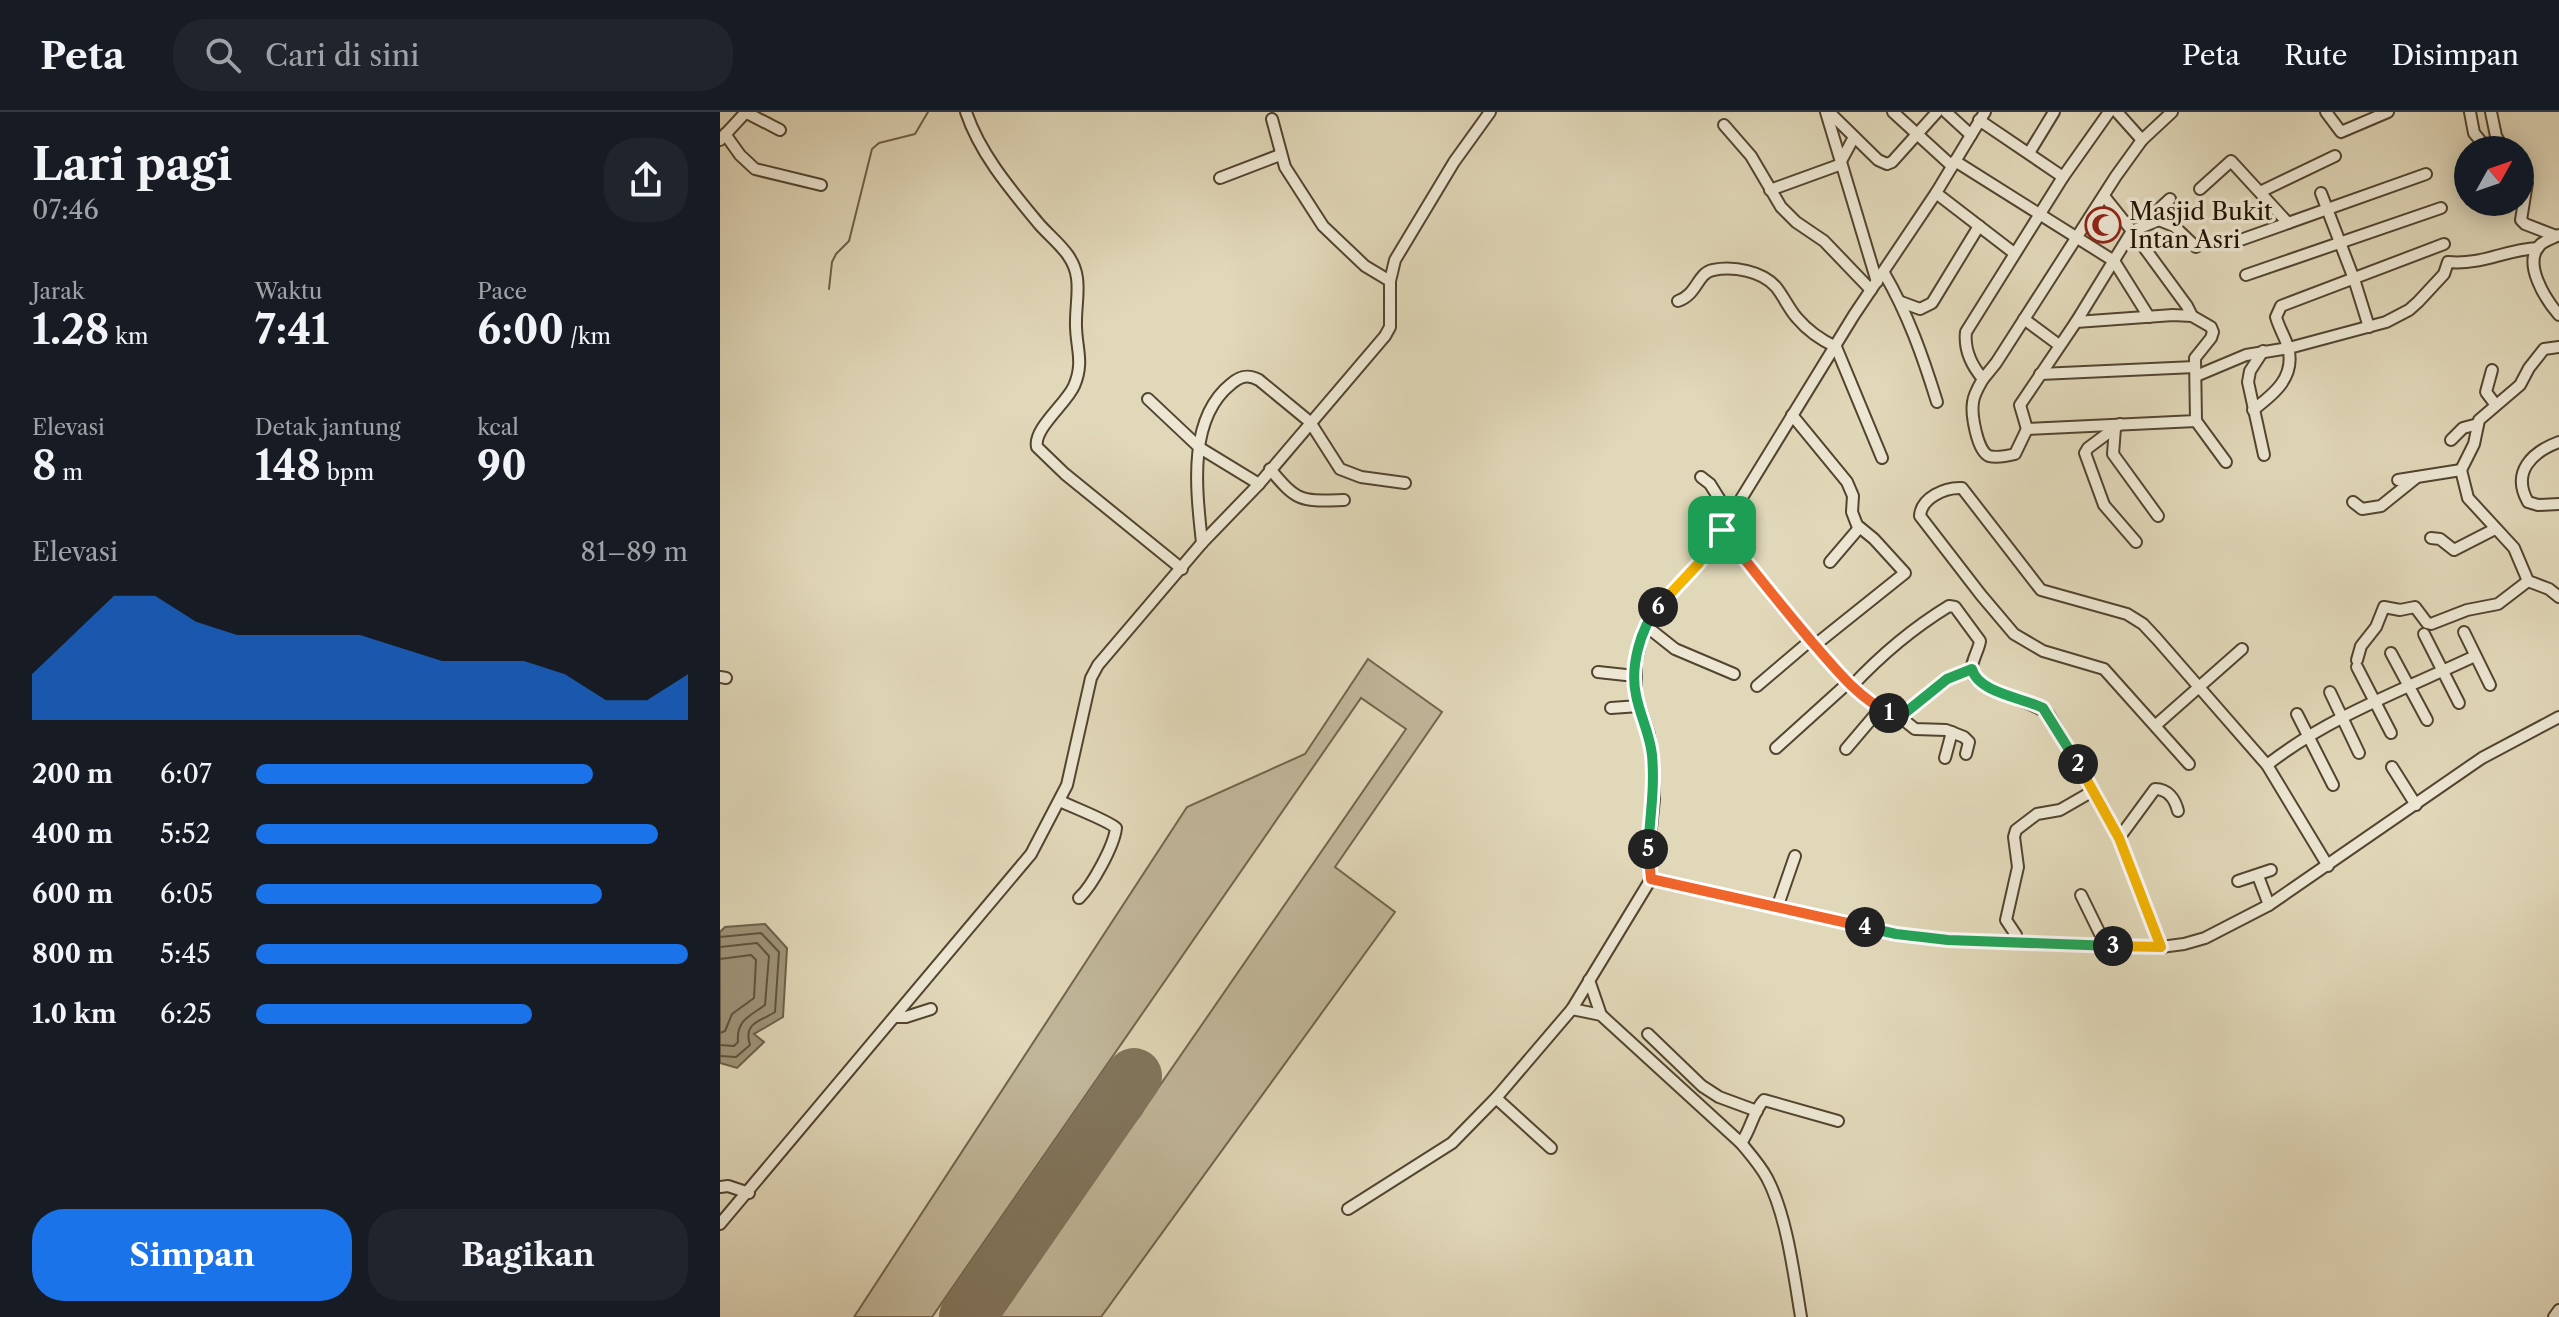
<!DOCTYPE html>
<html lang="id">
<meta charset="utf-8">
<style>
:root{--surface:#171b24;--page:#20242c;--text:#f1f3f6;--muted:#9ea1a6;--line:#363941;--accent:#1a73e8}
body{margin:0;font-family:"Libre Caslon Text",serif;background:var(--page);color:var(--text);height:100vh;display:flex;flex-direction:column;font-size:30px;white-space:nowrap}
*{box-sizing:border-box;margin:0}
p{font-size:26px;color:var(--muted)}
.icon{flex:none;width:44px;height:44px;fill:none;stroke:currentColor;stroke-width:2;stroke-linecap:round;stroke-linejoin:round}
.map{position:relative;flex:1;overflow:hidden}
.sheet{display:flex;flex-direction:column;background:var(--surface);width:720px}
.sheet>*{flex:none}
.needle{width:52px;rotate:50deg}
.controls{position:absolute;left:1734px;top:24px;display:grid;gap:16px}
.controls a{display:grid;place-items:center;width:80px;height:80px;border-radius:50%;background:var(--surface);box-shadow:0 4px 20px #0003;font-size:40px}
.pin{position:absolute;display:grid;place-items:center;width:68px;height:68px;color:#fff;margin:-34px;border-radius:16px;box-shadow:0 4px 12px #0006}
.km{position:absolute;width:40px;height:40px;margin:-20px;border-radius:50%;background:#222;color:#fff;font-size:22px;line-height:40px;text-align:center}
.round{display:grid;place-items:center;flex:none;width:84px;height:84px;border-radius:32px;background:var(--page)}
.headline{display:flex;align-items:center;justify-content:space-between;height:136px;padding:0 32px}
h1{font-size:44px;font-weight:700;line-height:60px}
.metrics{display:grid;grid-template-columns:repeat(3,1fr);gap:12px;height:136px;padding:8px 32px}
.metrics div{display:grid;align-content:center}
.metrics b{font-size:40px;font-weight:700}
.metrics small{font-size:22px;font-weight:400}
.metrics p{font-size:22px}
.chart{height:224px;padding:16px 32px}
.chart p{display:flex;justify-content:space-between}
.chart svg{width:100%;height:144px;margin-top:8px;fill:var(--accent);opacity:.7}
.action{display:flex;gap:16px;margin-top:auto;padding:16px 32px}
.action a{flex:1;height:92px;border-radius:32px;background:var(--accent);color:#fff;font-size:32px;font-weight:700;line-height:92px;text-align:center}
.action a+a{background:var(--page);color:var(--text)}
ul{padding:0 32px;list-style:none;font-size:26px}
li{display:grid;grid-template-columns:128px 96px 1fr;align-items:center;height:60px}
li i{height:20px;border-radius:10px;background:var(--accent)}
header{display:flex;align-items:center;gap:48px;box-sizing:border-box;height:112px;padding:0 40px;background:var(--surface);border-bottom:2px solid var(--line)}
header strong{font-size:38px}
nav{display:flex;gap:44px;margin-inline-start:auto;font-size:28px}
.search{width:560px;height:72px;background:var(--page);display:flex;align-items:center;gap:20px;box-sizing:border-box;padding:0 28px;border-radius:32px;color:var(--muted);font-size:30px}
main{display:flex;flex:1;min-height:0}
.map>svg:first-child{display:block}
.green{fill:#c1b79a;stroke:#72654e;stroke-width:2}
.water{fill:#a0957a;stroke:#6e614a;stroke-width:2}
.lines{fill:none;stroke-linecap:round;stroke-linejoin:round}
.shore{stroke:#61543e;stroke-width:2}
.stream{stroke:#6e614a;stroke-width:2}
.taxiway{stroke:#82765d;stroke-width:22}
.runway{stroke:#82765d;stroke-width:56}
.minor-casing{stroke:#52442f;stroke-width:14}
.minor{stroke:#ece6d2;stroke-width:10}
.split-1-casing{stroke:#fff;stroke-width:16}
.split-2-casing{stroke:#fff;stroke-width:16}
.split-3-casing{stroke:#fff;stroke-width:16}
.split-4-casing{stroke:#fff;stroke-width:16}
.split-5-casing{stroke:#fff;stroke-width:16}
.split-6-casing{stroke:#fff;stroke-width:16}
.split-7-casing{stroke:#fff;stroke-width:16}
.split-1{stroke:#f0652b;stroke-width:10}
.split-2{stroke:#22a559;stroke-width:10}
.split-3{stroke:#f5b400;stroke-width:10}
.split-4{stroke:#22a559;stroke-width:10}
.split-5{stroke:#f0652b;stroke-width:10}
.split-6{stroke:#22a559;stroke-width:10}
.split-7{stroke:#f5b400;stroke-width:10}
.labels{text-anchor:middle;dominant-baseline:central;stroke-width:7;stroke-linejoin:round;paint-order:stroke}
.poi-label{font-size:24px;fill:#221301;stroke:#ece6d2;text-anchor:start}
</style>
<header>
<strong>Peta</strong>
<div class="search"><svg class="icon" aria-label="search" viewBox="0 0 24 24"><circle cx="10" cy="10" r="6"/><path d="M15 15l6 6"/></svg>Cari di sini</div>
<nav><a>Peta</a><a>Rute</a><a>Disimpan</a></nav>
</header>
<main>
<section class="sheet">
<div class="headline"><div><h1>Lari pagi</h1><p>07:46</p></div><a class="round"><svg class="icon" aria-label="share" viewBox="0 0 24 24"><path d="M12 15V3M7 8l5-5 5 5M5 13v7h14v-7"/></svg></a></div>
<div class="metrics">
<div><p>Jarak</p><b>1.28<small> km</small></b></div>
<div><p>Waktu</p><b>7:41</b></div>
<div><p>Pace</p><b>6:00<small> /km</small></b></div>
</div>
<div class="metrics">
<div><p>Elevasi</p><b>8<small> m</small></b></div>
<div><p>Detak jantung</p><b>148<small> bpm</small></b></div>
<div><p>kcal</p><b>90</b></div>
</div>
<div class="chart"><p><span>Elevasi</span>81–89 m</p>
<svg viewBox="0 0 160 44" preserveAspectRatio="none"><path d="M0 44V30L10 18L20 6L30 6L40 14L50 18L60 18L70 18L80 18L90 22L100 26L110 26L120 26L130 30L140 38L150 38L160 30V44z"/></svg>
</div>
<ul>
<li><b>200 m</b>6:07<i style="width:78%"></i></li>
<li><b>400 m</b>5:52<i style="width:93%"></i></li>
<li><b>600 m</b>6:05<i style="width:80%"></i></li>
<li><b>800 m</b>5:45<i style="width:100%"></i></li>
<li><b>1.0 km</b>6:25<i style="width:64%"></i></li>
</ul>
<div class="action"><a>Simpan</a><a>Bagikan</a></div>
</section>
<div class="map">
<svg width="1839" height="1205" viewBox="0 0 1839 1205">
<rect width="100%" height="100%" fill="#e1d8b9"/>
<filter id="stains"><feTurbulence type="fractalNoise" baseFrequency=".0025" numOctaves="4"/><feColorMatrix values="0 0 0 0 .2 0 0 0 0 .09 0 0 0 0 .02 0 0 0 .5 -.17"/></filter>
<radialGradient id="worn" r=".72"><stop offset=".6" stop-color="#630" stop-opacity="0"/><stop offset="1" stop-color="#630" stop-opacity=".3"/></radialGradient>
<polygon class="green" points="648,547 722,600 615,755 675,800 381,1205 280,1205 686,617 641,586 212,1205 134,1205 467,695 585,642"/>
<polygon class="water" points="45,812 67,836 63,905 34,922 44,930 17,956 0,951 0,820 5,815"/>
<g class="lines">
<g class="shore">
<path d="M 0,825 L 41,821 L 59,840 L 55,900 C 39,910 23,911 30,933 L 16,945 L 0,944"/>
<path d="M 0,835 L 37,831 L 49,844 L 45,893 C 30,904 16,908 18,930 L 14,934 L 0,933"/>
<polyline points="0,847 31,843 36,848 34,886 12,902 5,919 0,921"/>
</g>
<polyline class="stream" points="109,177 112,150 116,142 129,129 152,37 159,31 195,22 208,0"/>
<path class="taxiway" d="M 365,1034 L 388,973 L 399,968 L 409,971 L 417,981 C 418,1008 387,1011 371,1025"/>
<polyline class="runway" points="247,1205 414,964"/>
<defs>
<g id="minor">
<polyline points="25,0 60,18"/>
<path d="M 246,0 C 260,42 291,78 319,112 C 334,129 354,142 357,166 C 359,180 356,194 356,209 C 355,234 365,249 354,274 C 346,292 313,317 317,335 L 345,362 L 462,457"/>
<polyline points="1106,0 1157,170"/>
<polyline points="1109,0 1158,48 1167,52 1172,50 1217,0"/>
<polyline points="1173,0 1232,54"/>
<polyline points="1226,0 1251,23"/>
<polyline points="1265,0 1216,81 1134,203 1002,418 979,451 933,500 923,521 916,549 916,584 929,623 932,645 934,687 928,745 931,767 1176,822 1228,828 1386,834 1441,835 1464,832 1485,826 1549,793 1762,646 1839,605"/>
<path d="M 1389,0 L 1343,65 L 1246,220 C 1244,237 1252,254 1263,267 L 1276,251 L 1396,64 L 1422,28 L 1452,0"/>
<polyline points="1397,0 1422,28"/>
<polyline points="1606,0 1621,20 1668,0"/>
<polyline points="1750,0 1754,21 1768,38"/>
<polyline points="1771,0 1776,24 1784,38"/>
<polyline points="552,7 565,55 603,114 645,154 670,169"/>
<polyline points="1259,8 1343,65"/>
<polyline points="1004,13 1031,44 1061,95 1076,110 1104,129 1151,178"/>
<polyline points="5,22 20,43 35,57 101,73"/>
<polyline points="0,28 26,0"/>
<polyline points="1309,41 1334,0"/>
<polyline points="1235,49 1394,149 1429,205"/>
<polyline points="1800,62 1807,71 1801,108 1805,112 1836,124"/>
<polyline points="500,66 560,43"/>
<polyline points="1480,77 1511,49 1568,111"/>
<polyline points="1050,78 1119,53 1134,25"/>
<polyline points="1540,80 1615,44"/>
<polyline points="1216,81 1294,141"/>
<polyline points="1601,81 1634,167 1649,215"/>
<polyline points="1384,84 1412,119 1356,210 1300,293 1307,317 1476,309 1475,246 1491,226 1493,220 1491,215 1472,204"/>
<polyline points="1436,108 1438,98 1450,87"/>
<path d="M 1839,123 C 1833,126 1826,128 1821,132 C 1801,150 1826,188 1839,203"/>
<polyline points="1512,131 1706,62"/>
<path d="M 1164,161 C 1188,202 1203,245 1217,290"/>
<polyline points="1526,163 1721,96"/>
<path d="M 958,189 C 978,182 977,161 993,158 C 1014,154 1042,159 1056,175 C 1064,185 1069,197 1077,206 C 1088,219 1101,228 1116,235 L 1162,346"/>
<polyline points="1181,190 1200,197 1212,191 1259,114"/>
<polyline points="1304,207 1339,233"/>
<polyline points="1356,210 1453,203 1472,204 1467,194 1412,119 1439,108 1454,114 1476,135"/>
<polyline points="1839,235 1824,237 1809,256 1800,273 1759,308 1754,332 1741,358 1748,386 1794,436 1808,469 1829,477 1839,485"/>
<polyline points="1543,239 1530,259 1528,270 1544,343"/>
<polyline points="1772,258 1766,280 1775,292"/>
<polyline points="1320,262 1475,255"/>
<path d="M 1476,264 L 1526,243 L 1569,236 L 1666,210 L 1689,198 L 1698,190 L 1724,162 L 1728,150 C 1764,153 1783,138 1818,136"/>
<path d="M 1263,267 C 1259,274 1254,282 1253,290 C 1251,302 1257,339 1269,344 C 1276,346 1287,344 1295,342 L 1307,317"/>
<polyline points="428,287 480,336 539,372"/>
<path d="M 1533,298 C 1554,282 1576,265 1568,235 C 1565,225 1559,216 1556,205 L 1561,194 L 1724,132"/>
<polyline points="1072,303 1127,370 1133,384 1132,400 1137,413 1154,427 1185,461 1095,533"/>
<polyline points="1476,309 1506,350"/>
<polyline points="1400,312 1368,336 1365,341 1384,393 1416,430"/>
<polyline points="1395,316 1393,342 1438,404"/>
<polyline points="1731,328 1743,316 1758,312"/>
<path d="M 1839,330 C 1812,340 1791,360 1808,390 L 1818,393 L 1839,392"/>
<path d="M 550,357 C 578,391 581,389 624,388"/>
<polyline points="981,365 990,372 1010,404"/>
<polyline points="1678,368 1741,358"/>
<polyline points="1633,390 1642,397 1661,394 1697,365"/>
<polyline points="1002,418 1061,494 1119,561 1149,589 1180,605 1195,617 1226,618 1244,625 1249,630 1246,642"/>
<polyline points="1711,426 1720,427 1734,438 1775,417"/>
<path d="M 482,431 C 477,382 466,308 511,272 C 520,264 528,262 539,268 L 590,310 L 620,357 L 641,365 L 685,371"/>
<polyline points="1110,450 1139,416"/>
<polyline points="926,514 955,537 1014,562"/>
<polyline points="1744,520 1770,573"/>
<polyline points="1704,522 1739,591"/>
<polyline points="1671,541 1707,608"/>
<polyline points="1637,548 1641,534 1656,515 1664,495 1680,498 1695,495 1707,511 1711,512 1747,498 1778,492 1808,469"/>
<polyline points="1637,555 1671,621"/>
<polyline points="878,560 915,564"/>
<polyline points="0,565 6,566"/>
<polyline points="1037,574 1091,528"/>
<path d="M 1132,574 C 1161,543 1193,516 1229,494 L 1235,495 L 1260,529 C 1259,538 1250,551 1252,560 C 1256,579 1316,589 1329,603 L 1399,726 L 1441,835"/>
<polyline points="1610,580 1639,641"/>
<polyline points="891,596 919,594"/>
<polyline points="1577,602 1613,673"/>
<polyline points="1180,605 1227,567 1252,557"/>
<polyline points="1436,613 1522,537"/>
<polyline points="1056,636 1128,571"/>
<polyline points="1126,637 1160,597"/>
<polyline points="1225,646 1232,620"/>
<path d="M 1469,652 L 1384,557 L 1323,539 L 1294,522 L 1261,483 L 1200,404 C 1201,386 1225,375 1242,376 L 1321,478 L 1407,502 L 1423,512 L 1437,527 L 1547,653 L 1608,754"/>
<path d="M 1547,653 C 1608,605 1685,577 1755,544"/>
<polyline points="1672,655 1696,693"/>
<path d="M 340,689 C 352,695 389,709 396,716 C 394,734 372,774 359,786"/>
<path d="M 1399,726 L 1435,677 C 1448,677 1455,687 1458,699"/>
<polyline points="1538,764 1549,793"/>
<polyline points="1518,769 1551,758"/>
<polyline points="1361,783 1386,834"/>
<polyline points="1057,796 1075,744"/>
<polyline points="1296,830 1296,823 1286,808 1298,755 1294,725 1296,718 1317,702 1340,698 1373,679"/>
<polyline points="869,868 881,903"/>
<path d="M 852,897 L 881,903 L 1021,1031 C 1030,1042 1040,1053 1047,1066 C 1067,1104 1074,1163 1081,1205"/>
<polyline points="175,905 186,905 211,897"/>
<polyline points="928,922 982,974 999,985 1037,999"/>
<polyline points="776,986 831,1036"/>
<path d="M 1021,1031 C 1031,1018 1033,999 1044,988 L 1118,1009"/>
<polyline points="0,1075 8,1074 29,1081"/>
<polyline points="628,1097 732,1031 776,986 852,897 931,767"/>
<polyline points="0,1112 311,742 347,673 371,566 378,553 482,431 539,372 665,224 670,215 670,169 675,148 734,50 770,0"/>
<polyline points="1834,1205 1839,1198"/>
</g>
</defs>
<use href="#minor" class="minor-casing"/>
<use href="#minor" class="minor"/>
</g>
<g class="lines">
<defs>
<path id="split-1" d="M 1002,418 C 1031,456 1061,493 1092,530 C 1115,556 1137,585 1169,601"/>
<path id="split-2" d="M 1169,601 L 1180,605 L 1227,567 L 1252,557 C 1258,581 1304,586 1323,596 L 1358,652"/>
<polyline id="split-3" points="1358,652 1399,726 1441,835 1393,834"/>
<polyline id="split-4" points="1145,815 1176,822 1228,828 1393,834"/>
<polyline id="split-5" points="928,737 931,767 1145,815"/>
<path id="split-6" d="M 928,737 C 930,705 935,675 932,643 C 930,622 920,604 916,583 C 910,555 920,517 938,495"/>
<polyline id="split-7" points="938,495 979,451 1002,418"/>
</defs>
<use href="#split-1" class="split-1-casing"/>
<use href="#split-2" class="split-2-casing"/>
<use href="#split-3" class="split-3-casing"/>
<use href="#split-4" class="split-4-casing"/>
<use href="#split-5" class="split-5-casing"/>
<use href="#split-6" class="split-6-casing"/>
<use href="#split-7" class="split-7-casing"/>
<use href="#split-1" class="split-1"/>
<use href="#split-2" class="split-2"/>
<use href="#split-3" class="split-3"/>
<use href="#split-4" class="split-4"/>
<use href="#split-5" class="split-5"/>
<use href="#split-6" class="split-6"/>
<use href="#split-7" class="split-7"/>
</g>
<defs>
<symbol id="mosque-ring" viewBox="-11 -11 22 22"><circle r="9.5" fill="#ece6d2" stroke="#8f2418" stroke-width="1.5"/><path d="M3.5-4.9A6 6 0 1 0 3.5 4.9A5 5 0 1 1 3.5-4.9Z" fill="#8f2418"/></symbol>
</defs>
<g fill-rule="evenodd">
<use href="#mosque-ring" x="1363" y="93" width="40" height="40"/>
</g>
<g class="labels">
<g class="poi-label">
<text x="1409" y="99">Masjid Bukit<tspan x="1409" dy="28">Intan Asri</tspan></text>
</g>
</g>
<rect width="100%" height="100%" filter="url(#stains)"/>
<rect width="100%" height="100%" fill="url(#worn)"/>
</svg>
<div class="controls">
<a><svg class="needle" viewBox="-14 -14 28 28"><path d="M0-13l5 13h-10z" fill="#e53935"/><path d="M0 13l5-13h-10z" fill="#9ea1a6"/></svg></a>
</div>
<div class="pin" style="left:1002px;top:418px;background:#1e9e55"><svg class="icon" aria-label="arrive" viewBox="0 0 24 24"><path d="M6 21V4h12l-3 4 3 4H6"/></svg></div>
<b class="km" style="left:1169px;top:601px">1</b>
<b class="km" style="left:1358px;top:652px">2</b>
<b class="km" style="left:1393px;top:834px">3</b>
<b class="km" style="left:1145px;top:815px">4</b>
<b class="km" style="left:928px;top:737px">5</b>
<b class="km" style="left:938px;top:495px">6</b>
</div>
</main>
